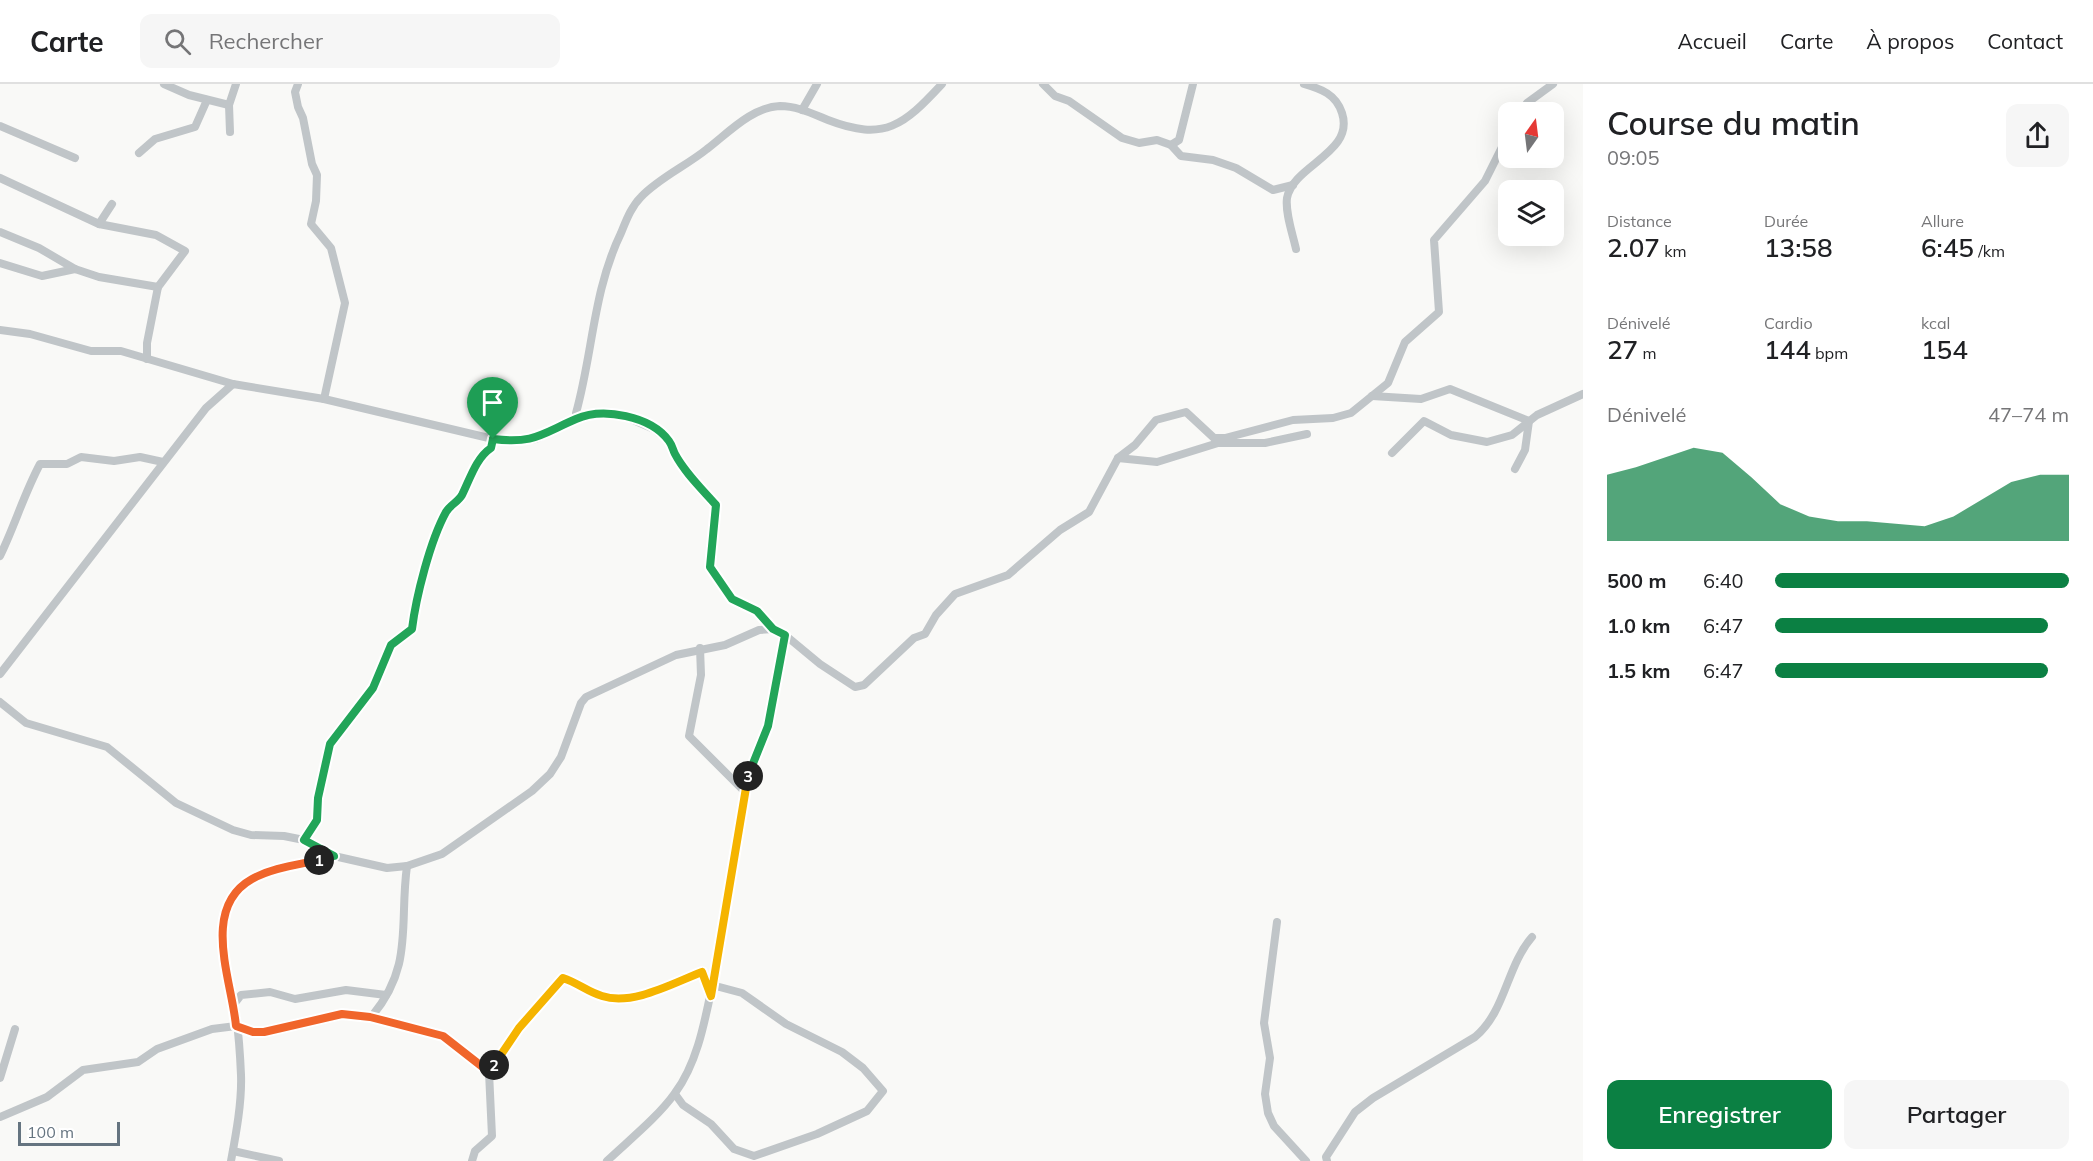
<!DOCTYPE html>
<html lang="fr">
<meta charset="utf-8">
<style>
:root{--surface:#fff;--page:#f6f6f6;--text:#202124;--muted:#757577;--line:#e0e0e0;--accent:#0b8043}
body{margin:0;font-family:Mulish,sans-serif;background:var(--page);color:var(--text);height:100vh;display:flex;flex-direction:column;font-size:22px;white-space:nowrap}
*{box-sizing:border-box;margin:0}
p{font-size:20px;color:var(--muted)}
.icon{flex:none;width:33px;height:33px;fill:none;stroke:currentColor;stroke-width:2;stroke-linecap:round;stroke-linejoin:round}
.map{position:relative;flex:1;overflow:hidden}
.details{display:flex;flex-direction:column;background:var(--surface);width:510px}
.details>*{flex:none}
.needle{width:39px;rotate:14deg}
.controls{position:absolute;left:1498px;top:18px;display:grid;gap:12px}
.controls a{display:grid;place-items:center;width:66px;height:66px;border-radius:12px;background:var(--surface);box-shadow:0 6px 24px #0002;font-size:30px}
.scale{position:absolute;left:18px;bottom:15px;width:102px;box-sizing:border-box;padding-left:6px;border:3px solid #657480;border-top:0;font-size:16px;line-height:21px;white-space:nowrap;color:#657480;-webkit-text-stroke:4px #fff;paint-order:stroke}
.pin{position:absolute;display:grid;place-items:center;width:51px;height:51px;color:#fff;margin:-62px -26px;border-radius:50% 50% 50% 0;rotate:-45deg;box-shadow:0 0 6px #0007}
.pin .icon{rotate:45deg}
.km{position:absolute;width:30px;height:30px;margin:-15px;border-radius:50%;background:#222;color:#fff;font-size:16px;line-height:30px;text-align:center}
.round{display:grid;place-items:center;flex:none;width:63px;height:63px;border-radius:12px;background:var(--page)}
.overview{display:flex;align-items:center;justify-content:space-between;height:102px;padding:0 24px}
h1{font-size:33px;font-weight:600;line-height:45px}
.metrics{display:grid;grid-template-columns:repeat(3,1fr);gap:9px;height:102px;padding:6px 24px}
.metrics div{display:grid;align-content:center}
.metrics b{font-size:26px;font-weight:600}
.metrics small{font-size:16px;font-weight:400}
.metrics p{font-size:16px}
.chart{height:168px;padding:12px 24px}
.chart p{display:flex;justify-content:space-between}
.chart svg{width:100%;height:108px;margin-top:6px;fill:var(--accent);opacity:.7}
.action{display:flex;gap:12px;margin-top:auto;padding:12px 24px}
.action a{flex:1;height:69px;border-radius:12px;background:var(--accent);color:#fff;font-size:24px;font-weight:600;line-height:69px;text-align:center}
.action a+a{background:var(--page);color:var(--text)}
ul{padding:0 24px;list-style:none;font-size:20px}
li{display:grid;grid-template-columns:96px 72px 1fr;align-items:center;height:45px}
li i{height:15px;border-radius:8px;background:var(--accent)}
header{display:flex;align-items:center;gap:36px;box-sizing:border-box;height:84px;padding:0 30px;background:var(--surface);border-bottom:2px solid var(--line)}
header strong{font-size:28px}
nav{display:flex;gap:33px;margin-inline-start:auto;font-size:21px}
.search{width:420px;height:54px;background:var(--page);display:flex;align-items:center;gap:15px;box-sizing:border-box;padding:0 21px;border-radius:12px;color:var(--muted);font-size:22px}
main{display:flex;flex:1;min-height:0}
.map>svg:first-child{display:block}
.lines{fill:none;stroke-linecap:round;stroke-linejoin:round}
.minor{stroke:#c0c5c8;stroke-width:8}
.split-1-casing{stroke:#fff;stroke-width:12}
.split-2-casing{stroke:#fff;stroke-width:12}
.split-3-casing{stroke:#fff;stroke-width:12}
.split-4-casing{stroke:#fff;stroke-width:12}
.split-1{stroke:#22a559;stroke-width:8}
.split-2{stroke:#f0652b;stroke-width:8}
.split-3{stroke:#f5b400;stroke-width:8}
.split-4{stroke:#22a559;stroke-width:8}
</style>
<header>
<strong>Carte</strong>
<div class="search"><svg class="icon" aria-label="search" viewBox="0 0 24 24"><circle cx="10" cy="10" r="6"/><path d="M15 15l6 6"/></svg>Rechercher</div>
<nav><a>Accueil</a><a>Carte</a><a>À propos</a><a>Contact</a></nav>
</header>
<main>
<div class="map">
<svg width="1583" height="1077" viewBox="0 0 1583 1077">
<rect width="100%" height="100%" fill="#f9f9f7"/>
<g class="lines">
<g class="minor">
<polyline points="164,0 189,11 229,21"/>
<polyline points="298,0 295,8 298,23 303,34 312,80 317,91 316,117 311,140 331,164 345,219 324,315"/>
<polyline points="1043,0 1055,12 1069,17 1122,54 1139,59 1157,56 1171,61 1179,56 1193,0"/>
<polyline points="802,26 817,0"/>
<polyline points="1521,28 1527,19 1553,0"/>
<polyline points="0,42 75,74"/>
<polyline points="230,48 229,21 236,0"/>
<polyline points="1171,61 1181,72 1213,76 1236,84 1273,106 1293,101"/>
<polyline points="139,69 155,55 195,43 207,16"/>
<polyline points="0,94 99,140 156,151 185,167 158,203 147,259 147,275"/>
<polyline points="99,140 112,120"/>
<polyline points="0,148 39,164 75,185"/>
<path d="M 1296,165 C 1293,151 1285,129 1287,114 C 1293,81 1355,69 1342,29 C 1336,10 1321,5 1304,0"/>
<polyline points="0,179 42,192 75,185 99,193 158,203"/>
<polyline points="0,246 30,250 91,267 121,267 233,300"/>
<polyline points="1372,312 1421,315 1450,305 1529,337 1525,366 1515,385"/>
<path d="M 578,334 L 576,329 C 593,268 593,207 621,149 C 626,137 631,123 641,113 C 659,94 686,82 707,65 C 728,49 752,23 780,22 C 797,22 813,30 828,36 C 885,58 904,41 942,0"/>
<polyline points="1392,369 1424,337 1451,351 1487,358 1512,351 1537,331 1583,310"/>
<polyline points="1118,374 1157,378 1218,359 1265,359 1307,350"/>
<path d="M 0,472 C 15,441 24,410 40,380 L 67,380 L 81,373 L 114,377 L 140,373 L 163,378"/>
<polyline points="700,564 701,591 689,652 744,707"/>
<polyline points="0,590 206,324 233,300 324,315 493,355 516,357 536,355 578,334 594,329 624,332 654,345 670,358 675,370 716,421 710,484 732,515 757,527 773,545 785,551 820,580 855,603 864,601 914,554 925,550 936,531 955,510 1008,491 1060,446 1089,428 1118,374 1135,361 1156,336 1186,328 1214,354 1225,354 1293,336 1333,334 1351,329 1388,299 1405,258 1439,228 1434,156 1485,97 1509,49"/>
<polyline points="0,618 26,639 107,663 176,719 233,746 251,751 284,752 304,756 334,772 387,784 407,782 442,770 532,707 550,690 561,673 581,619 586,613 676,571 725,561 759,546 773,545"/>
<path d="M 304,756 L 317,736 L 318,714 L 330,660 L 373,604 L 391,561 L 412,545 C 416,513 430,456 446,428 C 450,421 458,418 462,411 C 470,395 476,374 491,364 L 493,355"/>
<polyline points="1277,838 1264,939 1270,974 1265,1010 1268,1029 1274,1042 1306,1077"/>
<polyline points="234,920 241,911 270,908 295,915 346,906 386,911"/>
<polyline points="370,933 443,952 489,988"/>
<polyline points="0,994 15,945"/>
<polyline points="675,1010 683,1021 711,1040 734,1065 754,1072 817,1050 867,1027 883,1007 863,984 842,968 786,940 742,909 712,901"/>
<path d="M 0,1033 L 47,1013 L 83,986 L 138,978 L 157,965 L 212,945 L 236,942 L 253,948 L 264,948 L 342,930 L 372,932 C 414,882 399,840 407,782"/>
<polyline points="233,1067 279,1077"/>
<path d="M 231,1077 C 236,1050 242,1018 241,991 C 240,967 238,941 234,918 C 226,877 209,829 247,798 C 269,781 308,778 334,772"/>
<path d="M 472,1077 L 475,1067 L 492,1052 L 489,988 L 519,944 L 563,894 C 577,898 588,908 602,912 C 633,922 673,899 702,888 L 709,909"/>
<path d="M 607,1077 C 628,1057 658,1033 675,1009 C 699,977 706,930 714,893 C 726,831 735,769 744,707 L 749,686 L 768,642 L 785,551"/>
<path d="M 1327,1077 L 1326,1073 L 1355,1028 L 1373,1014 L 1475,953 C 1506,927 1506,883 1532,853"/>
</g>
</g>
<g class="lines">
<defs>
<path id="split-1" d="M 319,776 L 334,772 L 304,756 L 317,736 L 318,714 L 330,660 L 373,604 L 391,561 L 412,545 C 416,513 430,457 446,428 C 450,421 458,418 462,411 C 470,395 476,374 491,364 L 493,355"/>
<path id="split-2" d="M 319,776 C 297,781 272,784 252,795 C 200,824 232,897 236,942 L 253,948 L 264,948 L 342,930 L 370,933 L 443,952 L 489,988 L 494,981"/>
<path id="split-3" d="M 494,981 L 519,944 L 563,894 C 578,899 588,908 602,912 C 633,922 673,899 702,888 L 711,912 L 748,692"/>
<path id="split-4" d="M 493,355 C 534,360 541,350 576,335 C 603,323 651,332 669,357 C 672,361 673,366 675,370 C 685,389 702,405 716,421 L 710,483 L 732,515 L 757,527 L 773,545 L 785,551 L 768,642 L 748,692"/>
</defs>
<use href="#split-1" class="split-1-casing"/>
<use href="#split-2" class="split-2-casing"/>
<use href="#split-3" class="split-3-casing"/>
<use href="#split-4" class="split-4-casing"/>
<use href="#split-1" class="split-1"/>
<use href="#split-2" class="split-2"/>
<use href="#split-3" class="split-3"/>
<use href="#split-4" class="split-4"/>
</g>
</svg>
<div class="controls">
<a><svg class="needle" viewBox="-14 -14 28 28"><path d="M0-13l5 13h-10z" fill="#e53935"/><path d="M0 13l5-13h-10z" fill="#757577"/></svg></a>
<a><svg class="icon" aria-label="layers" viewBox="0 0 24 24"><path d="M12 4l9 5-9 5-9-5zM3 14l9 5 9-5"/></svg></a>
</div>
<div class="scale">100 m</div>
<div class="pin" style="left:493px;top:355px;background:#1e9e55"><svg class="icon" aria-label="arrive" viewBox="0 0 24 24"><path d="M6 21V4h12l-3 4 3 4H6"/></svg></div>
<b class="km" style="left:319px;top:776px">1</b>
<b class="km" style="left:494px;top:981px">2</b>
<b class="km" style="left:748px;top:692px">3</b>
</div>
<section class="details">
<div class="overview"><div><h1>Course du matin</h1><p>09:05</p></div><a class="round"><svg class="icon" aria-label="share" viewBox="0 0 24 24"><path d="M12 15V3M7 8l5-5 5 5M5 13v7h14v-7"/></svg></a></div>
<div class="metrics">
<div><p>Distance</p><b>2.07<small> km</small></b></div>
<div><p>Durée</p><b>13:58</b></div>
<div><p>Allure</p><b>6:45<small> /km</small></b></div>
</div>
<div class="metrics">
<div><p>Dénivelé</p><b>27<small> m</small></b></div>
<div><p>Cardio</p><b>144<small> bpm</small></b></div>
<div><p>kcal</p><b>154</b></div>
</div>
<div class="chart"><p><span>Dénivelé</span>47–74 m</p>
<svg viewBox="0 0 160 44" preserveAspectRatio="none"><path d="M0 44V17L10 14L20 10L30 6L40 8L50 18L60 29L70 34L80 36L90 36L100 37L110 38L120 34L130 27L140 20L150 17L160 17V44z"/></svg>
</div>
<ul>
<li><b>500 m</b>6:40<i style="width:100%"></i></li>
<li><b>1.0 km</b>6:47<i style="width:93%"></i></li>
<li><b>1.5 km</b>6:47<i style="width:93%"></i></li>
</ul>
<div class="action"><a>Enregistrer</a><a>Partager</a></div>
</section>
</main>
